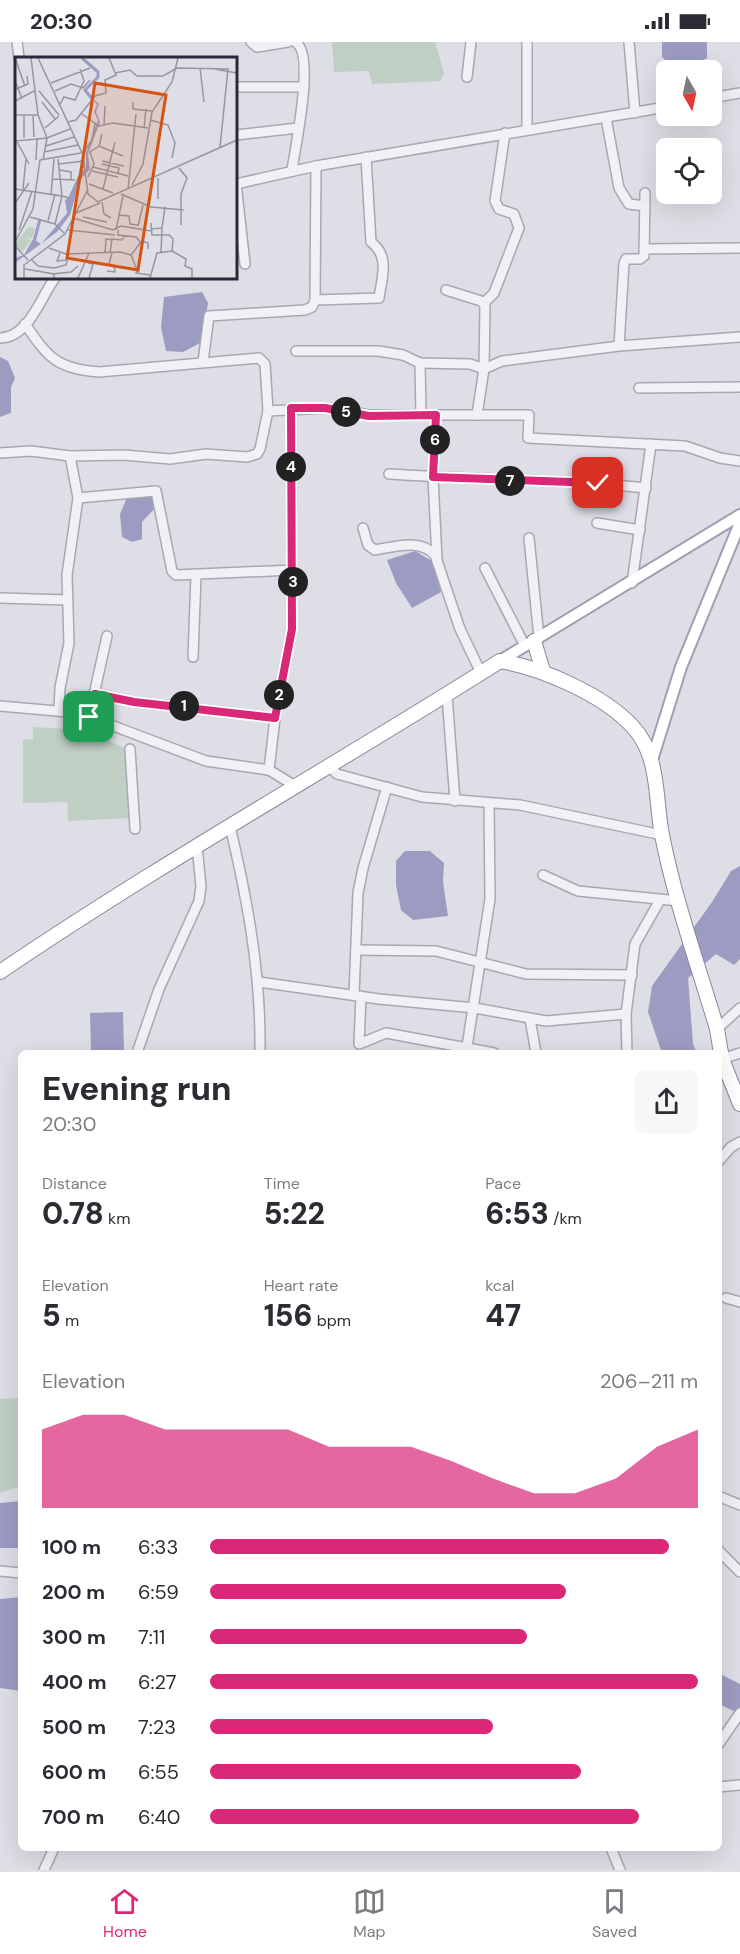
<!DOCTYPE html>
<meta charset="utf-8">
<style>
:root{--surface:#fff;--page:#f7f7f7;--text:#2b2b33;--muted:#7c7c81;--line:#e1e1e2;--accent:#db2777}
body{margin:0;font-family:"DM Sans",sans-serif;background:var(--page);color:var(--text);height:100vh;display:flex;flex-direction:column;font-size:22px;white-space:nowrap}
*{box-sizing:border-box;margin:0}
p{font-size:20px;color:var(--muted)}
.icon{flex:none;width:33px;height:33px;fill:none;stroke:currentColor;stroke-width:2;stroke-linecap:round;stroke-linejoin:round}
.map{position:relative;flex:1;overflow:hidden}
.drawer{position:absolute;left:18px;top:1008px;width:704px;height:801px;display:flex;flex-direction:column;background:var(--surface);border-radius:9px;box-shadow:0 6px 24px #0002}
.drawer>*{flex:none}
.needle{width:39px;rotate:171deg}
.fabs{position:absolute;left:656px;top:18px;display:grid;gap:12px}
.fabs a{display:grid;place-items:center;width:66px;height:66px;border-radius:9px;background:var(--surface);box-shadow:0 6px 24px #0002;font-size:30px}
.pin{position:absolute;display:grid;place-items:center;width:51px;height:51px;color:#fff;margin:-26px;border-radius:12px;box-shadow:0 3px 9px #0006}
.km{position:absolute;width:30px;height:30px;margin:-15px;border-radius:50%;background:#222;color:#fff;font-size:16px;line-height:30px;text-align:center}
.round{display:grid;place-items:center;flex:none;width:63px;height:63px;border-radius:9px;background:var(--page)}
.headline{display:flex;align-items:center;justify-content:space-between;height:102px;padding:0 24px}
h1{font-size:33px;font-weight:800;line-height:45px}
.metrics{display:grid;grid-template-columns:repeat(3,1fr);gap:9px;height:102px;padding:6px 24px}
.metrics div{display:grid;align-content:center}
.metrics b{font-size:30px;font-weight:800}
.metrics small{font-size:16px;font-weight:400}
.metrics p{font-size:16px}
.chart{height:168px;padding:12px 24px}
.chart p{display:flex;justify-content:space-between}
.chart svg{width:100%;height:108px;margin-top:6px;fill:var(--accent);opacity:.7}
ul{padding:0 24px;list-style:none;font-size:20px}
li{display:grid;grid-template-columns:96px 72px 1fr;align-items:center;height:45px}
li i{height:15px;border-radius:8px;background:var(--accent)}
.status{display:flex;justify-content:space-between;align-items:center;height:42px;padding:0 30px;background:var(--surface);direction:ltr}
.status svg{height:16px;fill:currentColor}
.dock{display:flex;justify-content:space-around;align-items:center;height:84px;border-top:2px solid var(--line);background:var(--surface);font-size:16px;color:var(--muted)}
.dock a{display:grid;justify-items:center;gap:3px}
.dock .on{color:var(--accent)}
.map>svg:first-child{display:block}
.green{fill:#c0cfc3}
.water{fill:#9c9cc3}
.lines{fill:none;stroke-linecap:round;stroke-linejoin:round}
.minor-casing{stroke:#a8a7b3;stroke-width:12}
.major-casing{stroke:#a09eb1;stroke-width:14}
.highway-casing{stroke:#88879b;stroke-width:16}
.minor{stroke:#f1f0f5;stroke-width:9}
.major{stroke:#fff;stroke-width:10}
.highway{stroke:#fff;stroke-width:14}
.route-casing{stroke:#fff;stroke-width:12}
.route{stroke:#db2777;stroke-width:8}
.inset-river{fill:none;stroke:#9c9cc3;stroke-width:3}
.inset-road{fill:none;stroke:#9695a2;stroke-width:1.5}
.view{fill:#d55411;fill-opacity:0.15;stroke:#d55411;stroke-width:3}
.inset-edge{fill:none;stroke:#2a283b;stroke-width:3}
</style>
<div class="status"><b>20:30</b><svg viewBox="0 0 49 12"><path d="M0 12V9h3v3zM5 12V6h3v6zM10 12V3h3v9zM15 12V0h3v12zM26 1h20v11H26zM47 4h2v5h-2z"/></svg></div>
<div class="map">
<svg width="740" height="1828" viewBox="0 0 740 1828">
<rect width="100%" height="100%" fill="#dedee6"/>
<g class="green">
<polygon points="332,0 435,0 444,31 440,39 372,42 369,29 334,30"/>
<polygon points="33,685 86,688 133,710 132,776 68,779 67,760 23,761 23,698 33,697"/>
<polygon points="21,1356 21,1444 0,1451 0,1357"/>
</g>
<g class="water">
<path d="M 662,0 L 707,0 L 707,16 C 688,25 678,31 662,15 Z"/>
<polygon points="202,250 208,261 202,300 183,310 166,309 161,285 164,255"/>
<polygon points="0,315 8,319 15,336 11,345 11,371 0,375"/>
<polygon points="128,453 151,455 158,463 142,480 142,497 132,500 122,495 120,472"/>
<polygon points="415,509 432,519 441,550 412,566 396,541 387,518"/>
<polygon points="405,809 430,809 444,821 443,840 448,874 413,878 401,868 396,843 396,819"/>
<polygon points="740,824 740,917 734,923 716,912 688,936 693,1002 697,1011 662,1011 648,970 652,944 712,860 731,829"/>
<polygon points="123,970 124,1011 91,1011 90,971"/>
<polygon points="21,1459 21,1506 0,1506 0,1461"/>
<polygon points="21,1555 21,1649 0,1646 0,1557"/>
<polygon points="718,1631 740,1642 740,1672 719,1662"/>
</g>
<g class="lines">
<defs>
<g id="minor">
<polyline points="17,0 19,16"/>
<polyline points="251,0 257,5 288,0"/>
<polyline points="527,0 527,87"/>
<polyline points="629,0 635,71"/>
<polyline points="467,35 471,0"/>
<polyline points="236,45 304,45"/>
<polyline points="711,56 740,51"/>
<polyline points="606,76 619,146 629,162 645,164"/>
<polyline points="236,93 298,86"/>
<path d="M 292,128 C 295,106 316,10 295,0"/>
<polyline points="236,142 316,124 666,65"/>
<polyline points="236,142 245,222"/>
<polyline points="644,207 740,206"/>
<polyline points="446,248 481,259 485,263 484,327 477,373"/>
<path d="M 315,258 L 379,256 C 382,235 390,214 371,200 L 366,115"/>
<polyline points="484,261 494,251 519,186 514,172 499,167 495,159 505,91"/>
<path d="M 25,282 C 48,315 56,327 99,330 L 259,316 L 265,322 L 268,369"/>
<path d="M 0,296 C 29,296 41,254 55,236"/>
<polyline points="619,304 624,221 626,217 640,217 644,214 645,151"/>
<polyline points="296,309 378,309 403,313 420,321 470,322 484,327 502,319 619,304 740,295"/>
<polyline points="203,320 209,274 305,268 312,265 315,258 316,124"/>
<polyline points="420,321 421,373"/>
<polyline points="639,346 740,345"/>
<polyline points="436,373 433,435 437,517"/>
<polyline points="0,411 31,409 70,414 124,413 170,417 206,412 247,415 257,412 260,407 268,369 325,366 369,373 529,373 528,396 685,404 720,416 740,419"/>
<path d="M 389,432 C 475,438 561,437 646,446"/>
<polyline points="78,456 156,449 172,529 176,533 293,528"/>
<polyline points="597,481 640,488"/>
<path d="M 363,486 L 368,503 L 375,508 C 394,505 420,496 435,513 L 460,587 L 481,631"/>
<polyline points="529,496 539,596"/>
<polyline points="485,526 525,604"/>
<polyline points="632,541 651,402"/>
<polyline points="0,556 67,558"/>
<polyline points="193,615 196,533"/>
<polyline points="95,652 134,660 275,676"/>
<polyline points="447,653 455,759"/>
<polyline points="0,664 79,671 206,719 269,728 297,745"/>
<polyline points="59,669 60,646 69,601 67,533 78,456 70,414"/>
<polyline points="89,675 107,594"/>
<polyline points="130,707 135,787"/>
<polyline points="330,725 337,732 422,755 520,763 662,793"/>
<polyline points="269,728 275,676 292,587 291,366"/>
<path d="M 230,784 C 248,861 261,931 260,1011"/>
<polyline points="543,833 578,849 679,859"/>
<polyline points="356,908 436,909 526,932 632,933"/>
<polyline points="259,940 379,957 475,966 546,979 626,972"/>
<polyline points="354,953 358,851 363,826 387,745"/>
<polyline points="361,954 359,1002 386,991 494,1011"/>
<polyline points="530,977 536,1011"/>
<polyline points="717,987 740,966"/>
<polyline points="137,1011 159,947 199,859 201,844 197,804"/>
<polyline points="466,1011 490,857 489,761"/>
<polyline points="627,1011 626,972 635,902 660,858"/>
<polyline points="728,1015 740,1011"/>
<polyline points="718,1120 731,1105 740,1100"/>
<polyline points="726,1256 740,1260"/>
<polyline points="718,1454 740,1463"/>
<polyline points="718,1508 740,1530"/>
<polyline points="0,1529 21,1531"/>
<polyline points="718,1703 740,1671"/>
<polyline points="718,1745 740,1743"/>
<polyline points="611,1806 620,1828"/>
<polyline points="44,1828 54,1806"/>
</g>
<g id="major">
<polyline points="500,619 740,473"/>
<polyline points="652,718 681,625 740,481"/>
</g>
<g id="highway">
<polyline points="534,599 543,629"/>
<path d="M 0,930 C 162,820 334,724 500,619 C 542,626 604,653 633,685 C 660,714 655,757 662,793 C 675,859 698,923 717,987 L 722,1017 L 740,1062"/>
</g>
</defs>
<use href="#minor" class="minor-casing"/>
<use href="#major" class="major-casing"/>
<use href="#highway" class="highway-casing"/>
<use href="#minor" class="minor"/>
<use href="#major" class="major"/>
<use href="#highway" class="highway"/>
</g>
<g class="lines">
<defs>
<polyline id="route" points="89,675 95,652 134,660 275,676 292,587 291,366 325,366 369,374 436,373 433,435 598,441"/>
</defs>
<use href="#route" class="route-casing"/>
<use href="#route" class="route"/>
</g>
<g transform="translate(15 15)">
<rect width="222" height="222" fill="#dedee6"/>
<path d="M 14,169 L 20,172 L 17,182 L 11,179 L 16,184 L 8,194 L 5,193 L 0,187 Z" fill="#c0cfc3"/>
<path d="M 76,40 L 84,47 L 81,55 L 85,65 L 73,97 L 75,112 L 65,123 L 55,158 L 42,175 L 0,206 L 0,201 L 9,198 L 18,182 L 26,187 L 52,156 L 50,143 L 56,139 L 65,115 L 71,112 L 71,96 L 83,63 L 79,55 L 82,48 Z" fill="#9c9cc3"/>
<path class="inset-river" d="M 67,1 L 83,15 L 83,20 L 70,33 L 78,43M 19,185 L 25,162"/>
<path class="inset-road" d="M 0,1 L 10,29M 16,1 L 23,58 L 32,81 L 28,103M 23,1 L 68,98 L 73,137 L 83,145 L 222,83M 162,11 L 213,12 L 205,90M 185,11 L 189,45M 199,12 L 222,16M 100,16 L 115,13 L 122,19 L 148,19 L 162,11M 0,23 L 7,42M 36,26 L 75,11M 1,32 L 13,27 L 12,19M 24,34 L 44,58M 40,34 L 56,27 L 68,31 L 75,23M 0,44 L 19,34M 27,45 L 40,62M 118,45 L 118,52 L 137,54M 44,49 L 49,40 L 60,43 L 69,24 L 65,12M 67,57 L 84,69 L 98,66 L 133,71M 0,58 L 23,58M 9,59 L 9,81M 18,59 L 19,80M 135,63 L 153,68 L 160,86 L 157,101M 53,65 L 61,63 L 80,39 L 91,36 L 90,23 L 101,18 L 94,1M 89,68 L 90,49M 30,71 L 44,59M 129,71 L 131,52M 1,83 L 14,107M 0,84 L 32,81 L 55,72M 31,89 L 59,80M 84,89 L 108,99M 29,95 L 63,88M 67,97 L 77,83 L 80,67M 21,103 L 22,81M 87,104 L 109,109M 44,107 L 69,104M 87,107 L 104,111 L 103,116M 78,110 L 113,119M 164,111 L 172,121 L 166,137 L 166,168M 45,113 L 56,115 L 56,122M 77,114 L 103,120M 73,120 L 79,107 L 75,95 L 84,89 L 87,77M 38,122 L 60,123M 74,127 L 98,136M 117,128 L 128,107 L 137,55 L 157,25 L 163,1M 0,132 L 47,139 L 43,102M 8,132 L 11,102M 88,132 L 100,85M 113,132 L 121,57M 36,137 L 39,102M 106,137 L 136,150 L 169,153M 143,142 L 143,121M 87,145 L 89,157 L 96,161M 0,146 L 14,126M 61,156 L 85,146M 103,158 L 114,159 L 115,167 L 123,168M 15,160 L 40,167 L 49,176M 68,160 L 92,165M 58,161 L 98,173 L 106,169 L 136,174M 33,164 L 40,137M 136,166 L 137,178 L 154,178 L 158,182 L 157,194 L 171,202 L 170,209 L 177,212 L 177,221M 40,167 L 47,139 L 54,141 L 69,108M 123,169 L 128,148M 147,171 L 150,150M 136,172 L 147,171 L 146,196M 4,173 L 17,134M 53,173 L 100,178M 101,173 L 108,139M 103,173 L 103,178 L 121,180 L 125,185M 0,185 L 18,152 L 25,103 L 66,96M 0,189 L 13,203M 34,191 L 51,197 L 105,195 L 116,198 L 122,213M 45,196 L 42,204 L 53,203M 90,196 L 91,182 L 97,183M 95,196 L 97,182 L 107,183 L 109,179M 116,198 L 127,184 L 133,186 L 133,192M 16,202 L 23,209 L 39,211 L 51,208 L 52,204M 73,206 L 78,207 L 74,221M 10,212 L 39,217 L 39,221M 124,213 L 121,216 L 135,218M 92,214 L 100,215 L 99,209 L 94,207 L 97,196M 37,217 L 56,215 L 63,209M 9,221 L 9,208 L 50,177 L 72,134M 63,221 L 74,196M 135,221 L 142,196 L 157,194"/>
<path class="view" d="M 80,26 L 151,38 L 123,213 L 52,201 Z"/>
<rect width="222" height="222" class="inset-edge"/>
</g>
</svg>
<div class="fabs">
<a><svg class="needle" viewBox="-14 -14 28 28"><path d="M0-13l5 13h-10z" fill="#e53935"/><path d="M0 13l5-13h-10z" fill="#7c7c81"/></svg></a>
<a><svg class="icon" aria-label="locate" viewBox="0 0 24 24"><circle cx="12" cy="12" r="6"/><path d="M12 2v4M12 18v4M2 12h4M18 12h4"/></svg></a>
</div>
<div class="pin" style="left:89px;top:675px;background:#1e9e55"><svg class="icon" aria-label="arrive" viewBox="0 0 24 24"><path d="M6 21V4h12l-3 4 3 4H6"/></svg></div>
<div class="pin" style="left:598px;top:441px;background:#d93025"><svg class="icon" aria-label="check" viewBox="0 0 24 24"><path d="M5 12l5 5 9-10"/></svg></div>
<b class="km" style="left:184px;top:664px">1</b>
<b class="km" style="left:279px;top:653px">2</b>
<b class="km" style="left:293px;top:540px">3</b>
<b class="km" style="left:291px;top:425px">4</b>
<b class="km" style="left:346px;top:370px">5</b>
<b class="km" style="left:435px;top:398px">6</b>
<b class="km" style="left:510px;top:439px">7</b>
<section class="drawer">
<div class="headline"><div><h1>Evening run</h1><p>20:30</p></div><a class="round"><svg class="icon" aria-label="share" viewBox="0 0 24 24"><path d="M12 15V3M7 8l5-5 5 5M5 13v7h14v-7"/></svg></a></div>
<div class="metrics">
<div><p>Distance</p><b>0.78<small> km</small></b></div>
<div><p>Time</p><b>5:22</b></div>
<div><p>Pace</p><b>6:53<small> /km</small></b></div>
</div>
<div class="metrics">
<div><p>Elevation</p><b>5<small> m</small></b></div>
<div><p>Heart rate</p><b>156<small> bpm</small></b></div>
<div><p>kcal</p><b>47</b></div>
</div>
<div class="chart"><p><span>Elevation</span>206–211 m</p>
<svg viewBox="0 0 160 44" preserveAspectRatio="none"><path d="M0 44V12L10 6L20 6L30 12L40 12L50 12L60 12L70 19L80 19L90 19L100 25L110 32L120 38L130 38L140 32L150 19L160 12V44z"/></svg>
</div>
<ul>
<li><b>100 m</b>6:33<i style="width:94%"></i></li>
<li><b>200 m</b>6:59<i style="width:73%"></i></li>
<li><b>300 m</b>7:11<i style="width:65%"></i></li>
<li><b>400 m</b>6:27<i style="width:100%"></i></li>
<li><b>500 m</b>7:23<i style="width:58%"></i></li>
<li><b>600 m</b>6:55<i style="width:76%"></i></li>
<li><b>700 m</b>6:40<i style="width:88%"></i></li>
</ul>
</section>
</div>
<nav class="dock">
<a class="on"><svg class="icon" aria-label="home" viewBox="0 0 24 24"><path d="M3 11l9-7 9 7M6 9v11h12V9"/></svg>Home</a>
<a><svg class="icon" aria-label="map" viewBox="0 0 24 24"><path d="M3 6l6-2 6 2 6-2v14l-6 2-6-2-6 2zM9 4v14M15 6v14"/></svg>Map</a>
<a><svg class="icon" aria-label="saved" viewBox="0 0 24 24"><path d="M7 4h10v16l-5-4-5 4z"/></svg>Saved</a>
</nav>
